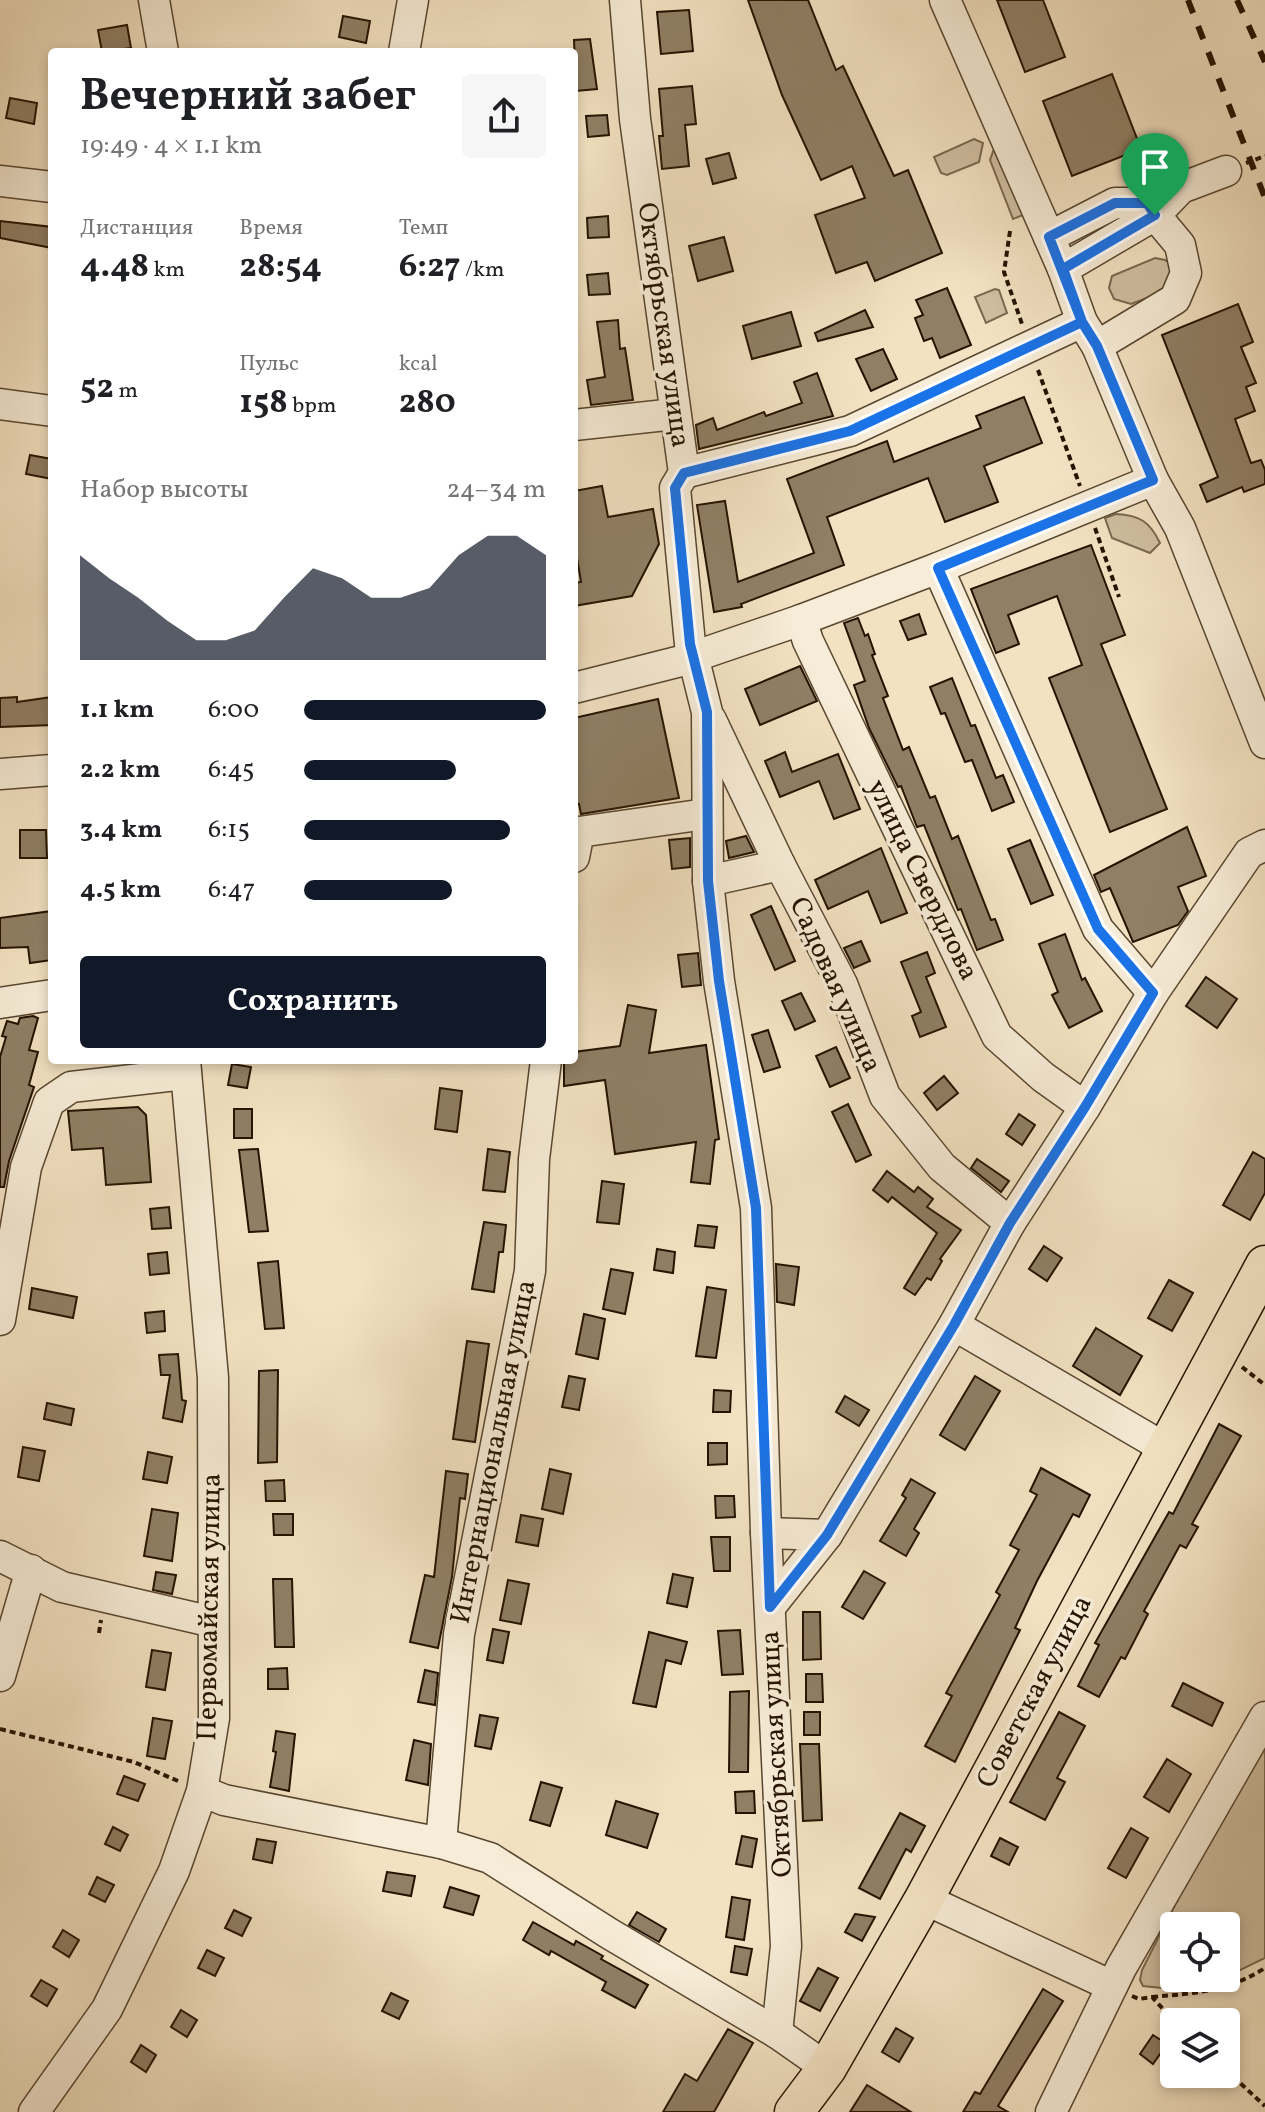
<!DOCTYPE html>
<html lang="ru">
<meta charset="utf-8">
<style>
:root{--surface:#fff;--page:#f6f6f6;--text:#202124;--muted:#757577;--accent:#111827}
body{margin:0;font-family:Vollkorn,serif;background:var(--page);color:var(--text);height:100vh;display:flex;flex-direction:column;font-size:30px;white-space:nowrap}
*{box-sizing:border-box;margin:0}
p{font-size:26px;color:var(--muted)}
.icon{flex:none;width:44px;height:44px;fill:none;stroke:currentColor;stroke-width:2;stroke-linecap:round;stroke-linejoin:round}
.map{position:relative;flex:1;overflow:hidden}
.sheet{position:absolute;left:48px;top:48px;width:530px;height:1016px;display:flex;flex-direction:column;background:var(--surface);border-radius:8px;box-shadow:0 4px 12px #0003}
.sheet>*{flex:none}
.tools{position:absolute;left:1160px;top:1912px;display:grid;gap:16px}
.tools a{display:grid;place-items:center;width:80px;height:80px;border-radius:8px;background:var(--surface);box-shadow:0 4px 12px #0003;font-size:40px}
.pin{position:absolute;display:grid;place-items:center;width:68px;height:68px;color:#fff;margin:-82px -34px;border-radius:50% 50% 50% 0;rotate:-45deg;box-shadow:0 0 8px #0007}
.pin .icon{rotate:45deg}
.round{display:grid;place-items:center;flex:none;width:84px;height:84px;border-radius:8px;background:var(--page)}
.head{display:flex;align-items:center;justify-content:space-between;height:136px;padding:0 32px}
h1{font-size:44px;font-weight:700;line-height:60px}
.metrics{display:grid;grid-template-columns:repeat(3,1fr);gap:12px;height:136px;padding:8px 32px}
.metrics div{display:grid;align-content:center}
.metrics b{font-size:34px;font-weight:700}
.metrics small{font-size:22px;font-weight:400}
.metrics p{font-size:22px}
.chart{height:224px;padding:16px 32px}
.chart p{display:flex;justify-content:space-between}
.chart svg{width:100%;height:144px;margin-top:8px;fill:var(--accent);opacity:.7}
.cta{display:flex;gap:16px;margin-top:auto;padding:16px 32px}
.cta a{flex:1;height:92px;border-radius:8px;background:var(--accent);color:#fff;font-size:32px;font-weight:700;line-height:92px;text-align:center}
ul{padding:0 32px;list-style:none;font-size:26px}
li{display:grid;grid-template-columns:128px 96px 1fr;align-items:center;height:60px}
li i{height:20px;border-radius:10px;background:var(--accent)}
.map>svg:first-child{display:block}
.green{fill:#d0bfa1;stroke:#7a6950;stroke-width:2}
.building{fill:#907f65;stroke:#251300;stroke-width:2}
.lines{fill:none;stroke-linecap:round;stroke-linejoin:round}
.minor-casing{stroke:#584730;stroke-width:33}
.major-casing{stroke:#251300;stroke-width:41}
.path{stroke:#251300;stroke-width:4;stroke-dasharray:6 4;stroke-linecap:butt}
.minor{stroke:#f7ecd7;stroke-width:30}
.major{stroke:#f3e2c2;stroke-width:38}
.rail{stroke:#251300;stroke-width:6;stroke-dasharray:14 14;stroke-linecap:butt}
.route-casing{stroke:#fff;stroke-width:16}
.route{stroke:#1a73e8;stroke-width:10}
.labels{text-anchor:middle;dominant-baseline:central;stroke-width:7;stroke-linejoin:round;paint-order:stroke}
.street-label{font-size:28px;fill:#251300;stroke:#f7ecd7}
</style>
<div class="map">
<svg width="1265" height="2112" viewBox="0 0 1265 2112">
<rect width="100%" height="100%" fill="#f3e2c2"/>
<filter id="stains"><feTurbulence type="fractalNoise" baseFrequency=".0025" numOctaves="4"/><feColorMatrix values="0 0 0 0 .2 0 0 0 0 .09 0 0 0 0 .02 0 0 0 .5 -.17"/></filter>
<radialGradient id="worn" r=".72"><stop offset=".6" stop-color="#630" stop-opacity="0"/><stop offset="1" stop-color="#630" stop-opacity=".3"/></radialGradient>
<g class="green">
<polygon points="974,139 983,143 979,162 947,175 941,173 934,157"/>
<polygon points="995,146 1023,215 1013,219 990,160"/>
<polygon points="1155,258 1165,260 1172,265 1168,290 1131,304 1114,299 1109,288 1112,276"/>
<polygon points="995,289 999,290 1007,313 986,323 975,297"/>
<path d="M 1116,514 C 1140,515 1150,522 1160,543 L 1150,553 L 1112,538 L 1105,518 Z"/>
<polygon points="1265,1744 1265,1958 1226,1977 1226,1926 1174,1926 1174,1978 1218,1978 1162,1988 1143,1986 1140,1980 1142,1970 1181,1893"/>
</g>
<g class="building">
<polygon points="748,0 808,0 836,70 843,66 894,176 908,170 942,253 875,281 867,262 836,273 815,215 865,198 852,166 821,180 782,95"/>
<polygon points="997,0 1043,0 1065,57 1025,72"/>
<polygon points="689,10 693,51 661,54 657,12"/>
<polygon points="343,16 370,21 366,43 339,37"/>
<polygon points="127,25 131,48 102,52 98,30"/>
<polygon points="590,39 597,89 576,91 574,40"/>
<polygon points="1112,74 1141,149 1072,176 1043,101"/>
<polygon points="692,86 696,124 685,125 689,166 662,169 659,136 663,136 659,89"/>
<polygon points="10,98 37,103 34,124 6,118"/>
<polygon points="607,115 609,135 588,137 586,116"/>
<polygon points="729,153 736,178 713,184 706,159"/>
<polygon points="608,216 609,237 588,238 587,218"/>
<polygon points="0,221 52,227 52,248 0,238"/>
<polygon points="724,237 733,271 698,281 689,246"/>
<polygon points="608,273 610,294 589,295 587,275"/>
<polygon points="947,288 971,345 940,358 932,338 924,341 915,318 923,315 916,300"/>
<polygon points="1238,304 1253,342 1241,347 1256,383 1246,387 1255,411 1235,419 1251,463 1261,460 1265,470 1265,484 1244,492 1242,487 1207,502 1200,485 1218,477 1162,335"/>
<polygon points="865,310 873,327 818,341 815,333"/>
<polygon points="791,312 801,346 752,359 743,326"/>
<polygon points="618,320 620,349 625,348 633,400 591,405 587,380 605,377 597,322"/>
<polygon points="883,349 897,379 871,391 856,359"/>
<polygon points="817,373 833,416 699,449 696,425 713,418 717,430 764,412 766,416 802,403 794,382"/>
<polygon points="1024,397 1042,443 984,466 998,502 945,522 928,478 827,517 844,565 741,604 742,607 714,612 697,505 725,501 738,582 814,553 787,479 887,441 894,462 981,428 976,416"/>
<polygon points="30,455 52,459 52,479 26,474"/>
<polygon points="602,486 608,517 653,509 659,544 632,596 574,606 574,583 581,582 574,540 574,491"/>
<polygon points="1091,545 1125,635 1101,644 1167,809 1110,832 1049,678 1082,665 1057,596 1008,615 1019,644 996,653 971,589"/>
<polygon points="919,614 926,634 908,640 900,621"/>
<polygon points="858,618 865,636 868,634 875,654 872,655 888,696 883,698 903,750 909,747 930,798 935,796 952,839 958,836 991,920 995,919 1003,940 977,950 961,909 958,910 924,825 917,827 901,786 898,787 869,728 854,685 865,681 844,623"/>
<polygon points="800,666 817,701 760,725 745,689"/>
<polygon points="952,678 971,726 975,725 996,778 1003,775 1014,802 992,811 972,760 965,762 945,713 941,714 930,687"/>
<polygon points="17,697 17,702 52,697 52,725 0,727 0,698"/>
<polygon points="658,699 679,798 581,814 579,804 574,805 574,718"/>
<polygon points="785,752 792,772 838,754 860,809 834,819 819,781 780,797 765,761"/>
<polygon points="1187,827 1206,876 1178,887 1188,911 1178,925 1133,942 1110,888 1101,892 1094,875"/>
<polygon points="20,830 46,830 47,858 20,858"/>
<polygon points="746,836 754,852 729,858 726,841"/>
<polygon points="690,838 690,867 672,869 669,840"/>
<polygon points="1030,840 1053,895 1031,904 1008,849"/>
<polygon points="881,848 907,913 881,923 868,891 828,909 815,880"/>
<polygon points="771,906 795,961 775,970 751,915"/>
<polygon points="52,911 52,960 30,963 28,947 0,948 0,918"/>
<polygon points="1065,934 1082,980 1085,978 1102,1011 1069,1028 1052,995 1058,992 1039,944"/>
<polygon points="861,941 870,961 854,968 844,948"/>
<polygon points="927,952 935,973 926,977 946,1027 920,1037 912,1016 921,1012 901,962"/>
<polygon points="698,953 701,985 682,987 678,955"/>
<polygon points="1206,977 1237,999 1217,1028 1186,1006"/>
<polygon points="801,993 815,1021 795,1030 782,1001"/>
<polygon points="628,1005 656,1010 649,1053 706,1045 719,1139 715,1140 710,1184 691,1182 696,1142 615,1154 605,1080 564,1086 564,1060 574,1060 574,1052 620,1046"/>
<polygon points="33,1016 38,1018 29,1050 38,1052 29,1085 34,1087 9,1161 4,1187 0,1187 0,1057 6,1037 2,1036 7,1021 18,1024 20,1018"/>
<polygon points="768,1030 780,1067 764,1072 752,1035"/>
<polygon points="836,1047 850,1078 830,1087 816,1056"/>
<polygon points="232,1064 251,1067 247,1088 228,1085"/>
<polygon points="944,1076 958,1093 937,1110 924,1093"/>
<polygon points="440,1088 462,1091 457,1132 435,1129"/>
<polygon points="848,1104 871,1155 856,1162 832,1112"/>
<polygon points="138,1107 146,1115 151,1182 106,1185 103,1148 72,1150 68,1111"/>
<rect x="234" y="1109" width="18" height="29"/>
<polygon points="1019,1114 1035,1125 1022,1145 1006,1134"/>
<polygon points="258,1149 268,1231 249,1232 239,1150"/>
<polygon points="488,1149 510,1152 505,1192 483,1190"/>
<polygon points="1253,1152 1265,1159 1265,1193 1250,1220 1223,1205"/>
<polygon points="977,1159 1009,1181 1001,1192 971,1168"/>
<polygon points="887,1171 914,1192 918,1187 933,1199 927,1207 961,1230 940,1259 942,1261 931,1280 927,1278 915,1295 904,1288 937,1233 892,1197 888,1202 873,1190"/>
<polygon points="602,1181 624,1184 619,1224 597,1222"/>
<polygon points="169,1207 171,1228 152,1229 150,1209"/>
<polygon points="484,1222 506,1225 503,1252 499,1252 494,1292 472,1289"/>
<polygon points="698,1225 717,1227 714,1248 695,1246"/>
<polygon points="1044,1246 1062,1258 1047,1281 1029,1269"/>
<polygon points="657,1249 675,1252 673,1273 654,1270"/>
<polygon points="167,1252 169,1273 150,1275 148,1254"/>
<polygon points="278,1261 284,1328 265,1329 258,1263"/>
<polygon points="776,1264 799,1267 794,1305 777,1302"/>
<polygon points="611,1269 633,1273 625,1314 603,1309"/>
<polygon points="1169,1280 1193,1293 1172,1331 1148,1318"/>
<polygon points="707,1287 726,1290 716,1358 696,1356"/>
<polygon points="32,1288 77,1297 73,1318 29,1309"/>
<polygon points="164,1311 165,1331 147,1333 145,1313"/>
<polygon points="584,1314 605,1319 598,1359 576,1354"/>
<polygon points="1096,1328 1142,1356 1120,1395 1073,1366"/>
<polygon points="467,1341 489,1344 475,1442 453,1439"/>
<polygon points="178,1354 182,1400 186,1401 182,1422 163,1418 170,1375 161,1375 159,1355"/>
<polygon points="278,1370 277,1462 258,1463 259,1371"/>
<polygon points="569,1376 585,1379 579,1410 562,1407"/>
<polygon points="975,1376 1000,1391 965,1450 940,1435"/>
<polygon points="714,1390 731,1391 730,1412 713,1412"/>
<polygon points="845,1396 869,1410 859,1426 836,1412"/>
<polygon points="47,1403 74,1409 71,1425 44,1419"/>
<polygon points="1219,1424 1241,1436 1192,1524 1198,1527 1186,1548 1180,1545 1144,1611 1148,1614 1125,1659 1121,1657 1099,1697 1078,1686 1099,1645 1095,1643 1169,1512 1173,1514"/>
<polygon points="708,1443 727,1443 727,1464 708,1465"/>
<polygon points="23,1447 45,1451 39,1481 18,1477"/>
<polygon points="148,1452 172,1457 167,1483 143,1479"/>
<polygon points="1041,1468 1090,1495 1079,1517 1073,1514 1037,1581 1015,1628 1020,1630 955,1762 925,1746 952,1696 946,1693 1000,1595 996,1592 1019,1550 1010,1545 1037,1495 1030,1491"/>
<polygon points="550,1469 571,1474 563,1514 542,1509"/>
<polygon points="446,1471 468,1474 465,1499 460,1498 452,1577 438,1648 410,1642 425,1575 434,1577"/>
<polygon points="911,1479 935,1493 914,1529 919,1533 906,1556 880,1541 906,1498 902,1495"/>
<polygon points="284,1480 285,1501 266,1501 265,1481"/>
<polygon points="715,1496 734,1496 735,1517 716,1518"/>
<polygon points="152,1509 178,1513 172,1561 144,1556"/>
<polygon points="273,1514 293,1514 293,1535 274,1535"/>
<polygon points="521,1515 543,1519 538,1546 516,1542"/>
<polygon points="711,1537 730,1537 730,1571 714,1571"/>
<polygon points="864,1571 885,1583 863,1619 842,1607"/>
<polygon points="156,1572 176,1575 172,1594 153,1590"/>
<polygon points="673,1574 693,1578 687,1607 667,1603"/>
<polygon points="273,1579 292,1579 294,1647 275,1647"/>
<polygon points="508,1580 529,1584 521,1624 500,1620"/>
<polygon points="803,1612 820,1612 821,1659 803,1660"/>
<polygon points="493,1629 509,1632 503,1663 487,1660"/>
<polygon points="740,1630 743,1674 722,1675 718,1631"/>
<polygon points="649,1632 687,1642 681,1664 666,1660 656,1707 633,1703"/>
<polygon points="152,1650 171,1653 165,1690 146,1687"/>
<polygon points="287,1668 288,1689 268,1689 268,1669"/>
<polygon points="425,1670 438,1673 435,1705 418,1702"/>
<polygon points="806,1674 822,1674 823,1702 806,1702"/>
<polygon points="1183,1683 1223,1703 1212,1726 1172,1706"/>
<polygon points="749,1691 748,1772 729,1772 730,1692"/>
<rect x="804" y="1712" width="16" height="23"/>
<polygon points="1059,1712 1085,1726 1057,1778 1065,1782 1045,1820 1010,1802"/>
<polygon points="480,1715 498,1718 491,1749 475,1746"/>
<polygon points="153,1718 172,1721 165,1759 147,1756"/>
<polygon points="276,1731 295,1734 289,1791 270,1787 276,1752 273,1751"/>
<polygon points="414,1740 431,1744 428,1785 406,1780"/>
<polygon points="800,1744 819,1744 822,1820 803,1821"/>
<polygon points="1167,1759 1191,1774 1169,1812 1144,1797"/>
<polygon points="124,1776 145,1784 138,1801 117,1794"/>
<polygon points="541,1782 562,1788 550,1826 530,1820"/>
<polygon points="754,1791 755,1813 736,1813 735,1792"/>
<polygon points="616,1801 658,1814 647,1848 606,1835"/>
<polygon points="900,1813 925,1826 911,1852 906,1849 880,1899 859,1888"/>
<polygon points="113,1827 128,1835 120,1851 105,1844"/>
<polygon points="1131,1828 1148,1838 1126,1878 1108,1868"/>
<polygon points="742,1836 757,1839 752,1867 736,1864"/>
<polygon points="1000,1838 1018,1847 1009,1865 991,1856"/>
<polygon points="257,1839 276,1842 272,1863 253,1859"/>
<polygon points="387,1872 415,1876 411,1896 383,1891"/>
<polygon points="97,1877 114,1885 105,1902 89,1894"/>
<polygon points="450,1887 479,1896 473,1915 444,1907"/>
<polygon points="732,1897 750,1900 744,1940 726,1937"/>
<polygon points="234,1910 251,1918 242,1936 225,1928"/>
<polygon points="637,1912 666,1929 659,1942 629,1925"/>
<polygon points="855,1914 875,1917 862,1941 845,1932"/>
<polygon points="533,1922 574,1945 576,1941 603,1956 601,1959 648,1985 635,2008 602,1990 606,1982 551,1951 549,1955 523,1940"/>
<polygon points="63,1930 79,1940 69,1957 53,1947"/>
<polygon points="735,1946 752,1949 747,1975 731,1972"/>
<polygon points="207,1950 224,1958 215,1976 198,1968"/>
<polygon points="818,1968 838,1978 820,2011 800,2001"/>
<polygon points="41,1980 57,1989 47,2006 31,1996"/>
<polygon points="1043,1989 1063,2001 998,2106 1008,2112 963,2112 975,2092 980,2094"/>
<polygon points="391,1993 408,2001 399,2019 382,2011"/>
<polygon points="181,2010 197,2020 187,2037 171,2027"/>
<polygon points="896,2028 913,2038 899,2062 882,2052"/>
<polygon points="728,2029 753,2043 714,2112 663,2112 685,2074 697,2081"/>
<polygon points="1153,2035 1167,2044 1153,2064 1140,2054"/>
<polygon points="141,2045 156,2055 146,2072 131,2062"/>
<polygon points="867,2085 911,2112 850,2112"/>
</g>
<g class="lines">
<defs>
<g id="minor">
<polyline points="154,0 163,52"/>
<polyline points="625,0 635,119 684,473 675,488 690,644 707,712 708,881 719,981 756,1208 766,1533 786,1946 777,2033"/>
<polyline points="945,0 1063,269 1082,322 1097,346 1153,480 1180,528 1265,743"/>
<polyline points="404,52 413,0"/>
<polyline points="0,181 52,187"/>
<polyline points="1049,237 1115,203 1147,203 1155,215 1181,188 1226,171"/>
<polyline points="1063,269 1155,215 1180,245 1186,273 1175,299 1097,346"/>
<polyline points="0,404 52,411"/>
<polyline points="574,425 675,414"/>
<polyline points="684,473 850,431 1082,322"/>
<polyline points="938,568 1098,929 1153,993"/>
<polyline points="801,620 808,641 997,1036 1043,1077 1085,1107"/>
<polyline points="574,688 681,661 801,620 938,568 1153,480"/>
<polyline points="711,720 780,865 842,984 885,1096 942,1167 1010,1223"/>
<polyline points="0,774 52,770"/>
<polyline points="574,857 579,832 706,814"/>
<polyline points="708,881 780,865"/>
<polyline points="0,1003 52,995"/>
<polyline points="0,1320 26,1167 49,1102 71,1087 185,1074"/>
<polyline points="954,1325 1151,1440 1163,1453"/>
<polyline points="766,1533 827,1535 770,1607"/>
<polyline points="827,1535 954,1325 1010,1223 1085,1107 1153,993 1249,853 1265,845"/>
<polyline points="0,1556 62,1587 213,1622"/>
<polyline points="0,1676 31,1570"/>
<polyline points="202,1791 224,1800 441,1843 490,1858 610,1934 777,2033 827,2068"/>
<polyline points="441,1843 459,1634 530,1271 534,1159 546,1060"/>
<polyline points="924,1899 1112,1986"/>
<polyline points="34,2112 107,2009 174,1871 202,1791 214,1718 213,1378 185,1060"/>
<polyline points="1051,2112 1121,1968 1265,1717"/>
</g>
<polyline id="major" points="794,2112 827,2068 924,1899 1265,1265"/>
</defs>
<use href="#minor" class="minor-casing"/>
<use href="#major" class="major-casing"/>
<g class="path">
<polyline points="1246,163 1265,156"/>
<polyline points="1010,231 1004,272 1022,324"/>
<polyline points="1038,370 1080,486"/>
<polyline points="1095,528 1119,597"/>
<polyline points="1242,1367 1265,1385"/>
<polyline points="99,1633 101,1620"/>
<polyline points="0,1729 134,1762 178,1781"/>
<polyline points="1132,1996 1139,1999 1152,1997 1175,2022"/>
<path d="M 1152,1997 C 1196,1993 1227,1992 1265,1968"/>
<polyline points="1226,2070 1265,2106"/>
</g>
<use href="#minor" class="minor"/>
<use href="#major" class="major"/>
<g class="rail">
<polyline points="1188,0 1265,198"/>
<polyline points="1237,0 1265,62"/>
</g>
</g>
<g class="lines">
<defs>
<polyline id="route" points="1155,215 1063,269 1082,322 850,431 684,473 675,488 690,644 707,712 708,881 719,981 756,1208 770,1607 827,1535 954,1325 1010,1223 1085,1107 1153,993 1098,929 938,568 1153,480 1097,346 1082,322 1049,237 1115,203 1147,203 1155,215"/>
</defs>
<use href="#route" class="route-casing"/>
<use href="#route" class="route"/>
</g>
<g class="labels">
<g class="street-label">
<text transform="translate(663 325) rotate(82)">Октябрьская улица</text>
<text transform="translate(922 880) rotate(64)">улица Свердлова</text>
<text transform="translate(835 985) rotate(66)">Садовая улица</text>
<text transform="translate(494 1452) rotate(-79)">Интернациональная улица</text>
<text transform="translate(210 1607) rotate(-89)">Первомайская улица</text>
<text transform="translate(1035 1692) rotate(-62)">Советская улица</text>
<text transform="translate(777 1754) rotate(-93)">Октябрьская улица</text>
</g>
</g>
<rect width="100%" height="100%" filter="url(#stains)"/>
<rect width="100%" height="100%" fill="url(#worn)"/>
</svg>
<div class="tools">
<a><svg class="icon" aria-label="locate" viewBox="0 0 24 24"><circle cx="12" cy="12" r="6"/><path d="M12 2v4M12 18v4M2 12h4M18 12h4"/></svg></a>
<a><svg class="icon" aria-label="layers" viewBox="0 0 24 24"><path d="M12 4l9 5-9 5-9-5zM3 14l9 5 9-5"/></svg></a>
</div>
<div class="pin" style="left:1155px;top:215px;background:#1e9e55"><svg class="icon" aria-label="arrive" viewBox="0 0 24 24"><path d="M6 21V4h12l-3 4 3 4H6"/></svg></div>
<section class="sheet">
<div class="head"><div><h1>Вечерний забег</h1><p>19:49 · 4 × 1.1 km</p></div><a class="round"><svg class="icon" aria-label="share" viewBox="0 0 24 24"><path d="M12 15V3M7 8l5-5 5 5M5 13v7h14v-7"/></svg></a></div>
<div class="metrics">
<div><p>Дистанция</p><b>4.48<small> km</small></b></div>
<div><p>Время</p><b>28:54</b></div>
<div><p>Темп</p><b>6:27<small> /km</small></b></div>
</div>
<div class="metrics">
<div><b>52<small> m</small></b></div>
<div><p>Пульс</p><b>158<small> bpm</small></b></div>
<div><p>kcal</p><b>280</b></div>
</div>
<div class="chart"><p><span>Набор высоты</span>24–34 m</p>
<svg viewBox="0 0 160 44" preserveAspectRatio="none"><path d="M0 44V12L10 19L20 25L30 32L40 38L50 38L60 35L70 25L80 16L90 19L100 25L110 25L120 22L130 12L140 6L150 6L160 12V44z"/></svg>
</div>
<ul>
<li><b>1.1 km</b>6:00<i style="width:100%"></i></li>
<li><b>2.2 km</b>6:45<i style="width:63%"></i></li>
<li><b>3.4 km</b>6:15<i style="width:85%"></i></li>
<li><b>4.5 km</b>6:47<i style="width:61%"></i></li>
</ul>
<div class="cta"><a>Сохранить</a></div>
</section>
</div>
